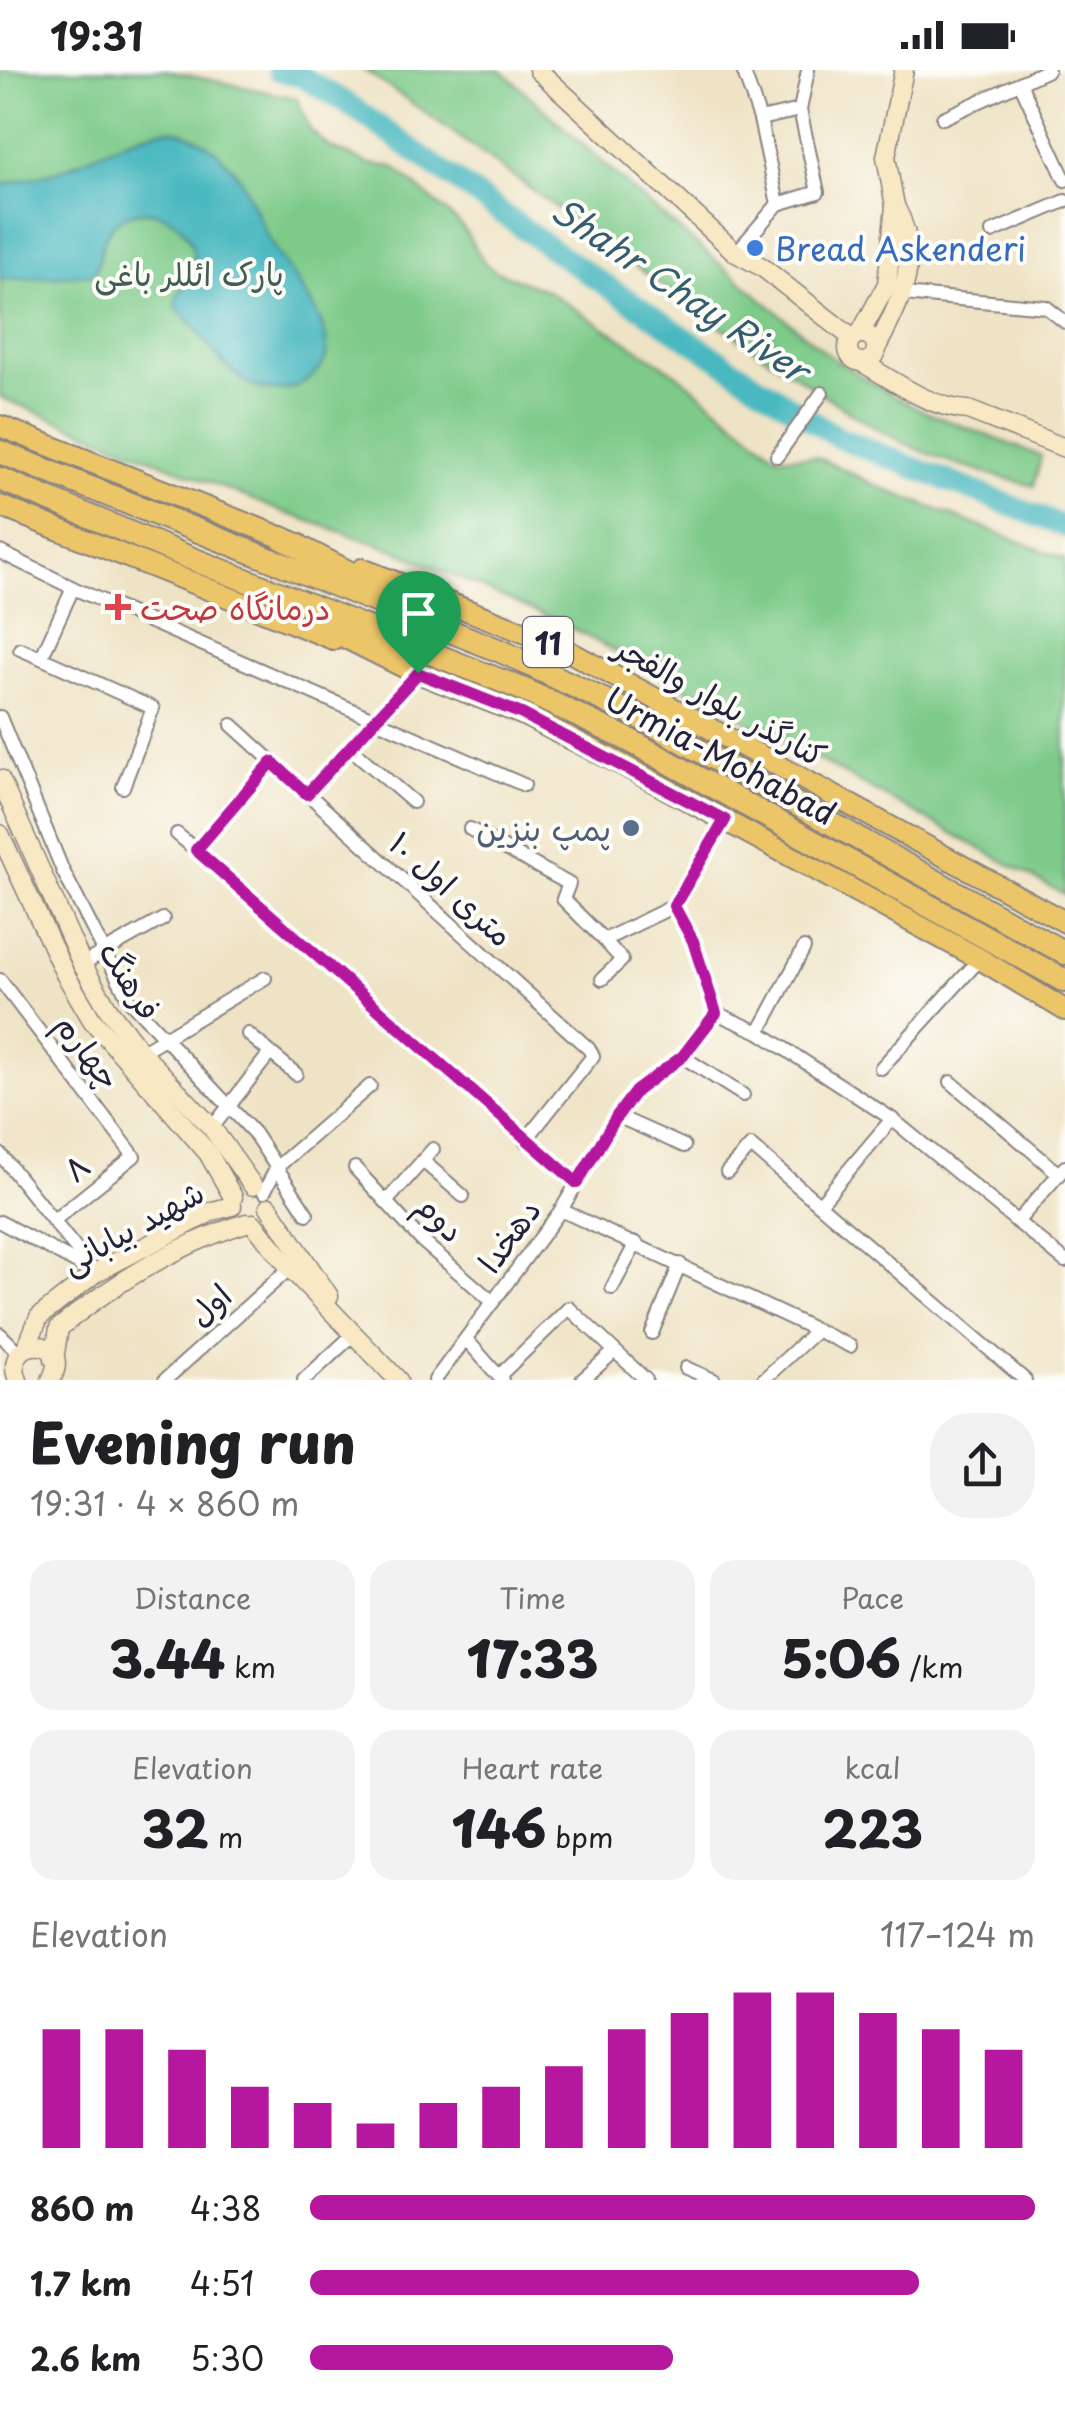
<!DOCTYPE html>
<meta charset="utf-8">
<style>
:root{--surface:#fff;--page:#f2f2f2;--text:#202124;--muted:#757577;--accent:#b5179e}
body{margin:0;font-family:"Playpen Sans","Playpen Sans Arabic",sans-serif;background:var(--page);color:var(--text);height:100vh;display:flex;flex-direction:column;font-size:38px;white-space:nowrap}
*{box-sizing:border-box;margin:0}
p{font-size:32px;color:var(--muted)}
.icon{flex:none;width:55px;height:55px;fill:none;stroke:currentColor;stroke-width:2;stroke-linecap:round;stroke-linejoin:round}
.map{position:relative;height:1310px;overflow:hidden}
.side{display:flex;flex-direction:column;background:var(--surface);flex:1}
.side>*{flex:none}
.pin{position:absolute;display:grid;place-items:center;width:85px;height:85px;color:#fff;margin:-102px -42px;border-radius:50% 50% 50% 0;rotate:-45deg;box-shadow:0 0 10px #0007}
.pin .icon{rotate:45deg}
.round{display:grid;place-items:center;flex:none;width:105px;height:105px;border-radius:40px;background:var(--page)}
.summary{display:flex;align-items:center;justify-content:space-between;height:170px;padding:0 30px}
h1{font-size:55px;font-weight:800;line-height:75px}
.stats{display:grid;grid-template-columns:repeat(3,1fr);gap:15px;height:170px;padding:10px 30px}
.stats div{display:grid;align-content:center;border-radius:25px;background:var(--page);text-align:center}
.stats b{font-size:50px;font-weight:800}
.stats small{font-size:28px;font-weight:400}
.stats p{font-size:28px}
.chart{height:280px;padding:20px 30px}
.chart p{display:flex;justify-content:space-between}
.chart svg{width:100%;height:180px;margin-top:10px;stroke:var(--accent);stroke-width:6}
ul{padding:0 30px;list-style:none;font-size:32px}
li{display:grid;grid-template-columns:160px 120px 1fr;align-items:center;height:75px}
li i{height:25px;border-radius:12px;background:var(--accent)}
.status{display:flex;justify-content:space-between;align-items:center;height:70px;padding:0 50px;background:var(--surface);direction:ltr}
.status svg{height:28px;fill:currentColor}
.map>svg:first-child{display:block}
.green{fill:#7dca89;stroke:#507662;stroke-width:2.5}
.water{fill:#49b8c0;stroke:#366d7e;stroke-width:2.5}
.lines{fill:none;stroke-linecap:round;stroke-linejoin:round}
.river{stroke:#49b8c0;stroke-width:22}
.street-casing{stroke:#888280;stroke-width:16}
.secondary-casing{stroke:#888280;stroke-width:21}
.primary-casing{stroke:#888280;stroke-width:24}
.highway-casing{stroke:#888280;stroke-width:26}
.street{stroke:#fff;stroke-width:12}
.secondary{stroke:#f8e8c3;stroke-width:18}
.primary{stroke:#edc569;stroke-width:20}
.highway{stroke:#edc569;stroke-width:22}
.route-casing{stroke:#fff;stroke-width:20}
.route{stroke:#b5179e;stroke-width:12}
.shop-dot{fill:#3f7fe0;stroke:#fdfcf7;stroke-width:4}
.health-dot{fill:#e0444e;stroke:#fdfcf7;stroke-width:4}
.service-dot{fill:#5c6f8a;stroke:#fdfcf7;stroke-width:4}
.labels{text-anchor:middle;dominant-baseline:central;stroke-width:8;stroke-linejoin:round;paint-order:stroke}
.shield{fill:#fdfcf7;stroke:#646373;stroke-width:2.5}
.shield-label{font-size:30px;font-weight:bold;fill:#22223b}
.shop-label{font-size:32px;fill:#366cbe;stroke:#fdfcf7;text-anchor:start}
.park-label{font-size:32px;fill:#425d56;stroke:#fdfcf7}
.health-label{font-size:32px;fill:#be3a42;stroke:#fdfcf7;text-anchor:start}
.street-label{font-size:32px;fill:#22223b;stroke:#fdfcf7}
.service-label{font-size:32px;fill:#4e5e75;stroke:#fdfcf7;text-anchor:end}
.water-label{font-size:35px;font-style:italic;fill:#325e70;stroke:#fdfcf7}
</style>
<div class="status"><b>19:31</b><svg viewBox="0 0 49 12"><path d="M0 12V9h3v3zM5 12V6h3v6zM10 12V3h3v9zM15 12V0h3v12zM26 1h20v11H26zM47 4h2v5h-2z"/></svg></div>
<div class="map">
<svg width="1065" height="1310" viewBox="0 0 1065 1310">
<rect width="100%" height="100%" fill="#fdfcf7"/>
<filter id="ink" filterUnits="userSpaceOnUse"><feTurbulence type="fractalNoise" baseFrequency=".01" numOctaves="2"/><feDisplacementMap in="SourceGraphic" scale="20" xChannelSelector="R" yChannelSelector="G"/><feConvolveMatrix kernelMatrix="1 2 1 2 8 2 1 2 1" color-interpolation-filters="sRGB"/></filter>
<filter id="wash" filterUnits="userSpaceOnUse"><feTurbulence type="fractalNoise" baseFrequency=".0048" numOctaves="4" result="noise"/><feDisplacementMap in="SourceGraphic" scale="40" xChannelSelector="R" yChannelSelector="G"/><feGaussianBlur stdDeviation="2.25" result="paint"/><feColorMatrix in="noise" values="0 0 0 0 0 0 0 0 0 0 0 0 0 0 0 0 0 1.4 0 .05"/><feComposite in="paint" operator="in"/></filter>
<g filter="url(#wash)">
<rect width="100%" height="100%" fill="#efe3c5"/>
<g class="green">
<polygon points="0,0 163,0 296,28 310,60 329,77 370,94 394,97 461,155 484,192 495,201 546,220 677,304 777,386 817,387 886,420 1065,489 1065,825 773,665 560,552 395,480 283,442 0,327"/>
<path d="M 364,0 L 501,0 L 639,126 L 832,288 L 892,325 L 928,343 L 1041,386 L 1034,416 C 990,404 945,393 904,373 C 863,353 825,325 787,300 C 641,207 508,97 364,0 Z"/>
</g>
<path class="water" d="M 168,59 C 193,63 208,73 226,91 C 249,114 254,144 270,171 C 286,201 327,244 327,278 C 327,297 310,310 295,317 C 278,323 258,320 243,310 C 216,292 201,259 176,238 C 175,219 197,205 193,181 C 187,145 139,129 114,154 C 100,168 102,188 94,204 L 0,210 L 0,116 C 18,110 37,108 55,102 C 94,88 126,66 168,59 Z"/>
<g class="lines">
<polyline class="river" points="278,0 300,6 347,33 569,191 837,367 1065,457"/>
</g>
</g>
<g filter="url(#ink)">
<g class="lines">
<defs>
<g id="street">
<polyline points="743,0 760,49 778,134"/>
<polyline points="1020,13 1065,110"/>
<polyline points="943,48 1048,0"/>
<polyline points="760,49 800,40"/>
<polyline points="992,162 1065,131"/>
<polyline points="736,183 778,134 818,122 800,40 808,0"/>
<polyline points="904,224 1046,237 1065,252"/>
<polyline points="777,386 822,323"/>
<polyline points="0,482 73,518 524,715"/>
<polyline points="73,518 41,588 153,638 123,717"/>
<polyline points="20,579 41,588"/>
<polyline points="0,647 63,801 129,930 254,1063 307,1144"/>
<polyline points="232,655 589,979 593,986 525,1071"/>
<polyline points="349,677 413,732"/>
<polyline points="272,692 196,780 577,1113"/>
<polyline points="307,724 418,603"/>
<polyline points="470,759 569,814 563,829 604,870 674,836"/>
<polyline points="177,764 196,780"/>
<polyline points="82,894 163,849"/>
<polyline points="602,909 622,890 604,870"/>
<polyline points="0,910 134,1086 53,1151"/>
<polyline points="716,943 759,962 892,1049"/>
<polyline points="759,962 804,878"/>
<polyline points="248,964 296,1004"/>
<polyline points="141,982 265,908"/>
<polyline points="683,987 743,1025"/>
<polyline points="881,998 980,889"/>
<polyline points="951,1012 1059,1104"/>
<polyline points="617,1046 684,1076"/>
<polyline points="212,1058 270,983"/>
<polyline points="0,1084 95,1203"/>
<polyline points="423,1091 463,1126"/>
<polyline points="355,1098 422,1171 493,1232"/>
<polyline points="727,1102 751,1076 1025,1310"/>
<polyline points="264,1122 277,1097 370,1016"/>
<polyline points="386,1132 433,1079"/>
<polyline points="820,1134 892,1049 1065,1191"/>
<polyline points="561,1140 850,1276"/>
<polyline points="0,1152 88,1199"/>
<polyline points="1017,1152 1065,1097"/>
<polyline points="612,1218 636,1173"/>
<polyline points="652,1263 680,1194"/>
<polyline points="0,1264 18,1282"/>
<polyline points="466,1269 502,1310"/>
<polyline points="686,1298 714,1310"/>
<polyline points="499,1306 569,1238 646,1310"/>
<polyline points="165,1310 290,1198"/>
<polyline points="304,1310 354,1264"/>
<polyline points="435,1310 561,1140 617,1046 636,1021 683,987 716,943 693,871 674,836 725,750"/>
<polyline points="582,1310 615,1281"/>
<polyline points="763,1310 817,1260"/>
</g>
<g id="secondary">
<polyline points="538,0 736,183 762,197 852,268"/>
<circle cx="862" cy="278" r="14"/>
<polyline points="860,264 887,214 895,136 886,87 904,0"/>
<path d="M 877,277 C 901,230 924,188 895,136"/>
<path d="M 863,293 C 896,312 930,338 968,340 L 1065,378"/>
<polyline points="0,709 82,894 108,939 141,982 212,1058 253,1116"/>
<polyline points="0,764 65,904 92,950 208,1083 233,1127"/>
<polyline points="269,1137 329,1226"/>
<polyline points="253,1153 290,1198 398,1310"/>
<polyline points="27,1276 39,1247 95,1203 213,1141 232,1136"/>
<path d="M 54,1289 L 59,1258 C 115,1212 176,1175 246,1153"/>
<path d="M 18,1310 C 0,1265 75,1264 51,1310"/>
</g>
<g id="primary">
<polyline points="0,356 298,474"/>
<polyline points="0,436 333,569"/>
<polyline points="362,499 559,576 1065,852"/>
<polyline points="406,598 522,644 621,694 980,889 1065,940"/>
</g>
<g id="highway">
<polyline points="0,382 503,582 639,647 1065,883"/>
<polyline points="0,409 190,488 522,619 629,670 1065,911"/>
<polyline points="282,468 389,523"/>
<polyline points="318,553 418,603"/>
</g>
</defs>
<use href="#street" class="street-casing"/>
<use href="#secondary" class="secondary-casing"/>
<use href="#primary" class="primary-casing"/>
<use href="#highway" class="highway-casing"/>
<use href="#street" class="street"/>
<use href="#secondary" class="secondary"/>
<use href="#primary" class="primary"/>
<use href="#highway" class="highway"/>
</g>
</g>
<g class="lines" filter="url(#ink)">
<defs>
<polygon id="route" points="418,603 522,644 725,750 674,836 693,871 716,943 683,986 636,1021 617,1046 577,1113 196,780 272,692 307,724"/>
</defs>
<use href="#route" class="route-casing"/>
<use href="#route" class="route"/>
</g>
<circle class="shop-dot" cx="755" cy="178" r="10"/>
<path class="health-dot" d="M113 522h10v10h10v10h-10v10h-10v-10h-10v-10h10z"/>
<circle class="service-dot" cx="631" cy="758" r="10"/>
<g class="labels">
<rect class="shield" x="523" y="547" width="50" height="50" rx="8"/>
<g class="shield-label">
<text x="548" y="572">11</text>
</g>
<g class="shop-label">
<text x="775" y="178">Bread Askenderi</text>
</g>
<g class="park-label">
<text x="189" y="203">پارک ائللر باغی</text>
</g>
<g class="health-label">
<text x="140" y="537">درمانگاه صحت</text>
</g>
<g class="street-label">
<text transform="translate(721 630) rotate(29)">کنارگذر بلوار والفجر</text>
<text transform="translate(721 685) rotate(28)">Urmia-Mohabad</text>
<text transform="translate(452 818) rotate(42)">۱۰ متری اول</text>
<text transform="translate(131 910) rotate(58)">فرهنگ</text>
<text transform="translate(89 981) rotate(53)">چهارم</text>
<text transform="translate(76 1097) rotate(-39)">۸</text>
<text transform="translate(441 1147) rotate(44)">دوم</text>
<text transform="translate(132 1156) rotate(-29)">شهید بیابانی</text>
<text transform="translate(508 1165) rotate(-54)">دهخدا</text>
<text transform="translate(209 1234) rotate(-42)">اول</text>
</g>
<g class="service-label">
<text x="611" y="758">پمپ بنزین</text>
</g>
<g class="water-label">
<text transform="translate(681 219) rotate(34)">Shahr Chay River</text>
</g>
</g>
</svg>
<div class="pin" style="left:418px;top:603px;background:#1e9e55"><svg class="icon" aria-label="arrive" viewBox="0 0 24 24"><path d="M6 21V4h12l-3 4 3 4H6"/></svg></div>
</div>
<section class="side">
<div class="summary"><div><h1>Evening run</h1><p>19:31 · 4 × 860 m</p></div><a class="round"><svg class="icon" aria-label="share" viewBox="0 0 24 24"><path d="M12 15V3M7 8l5-5 5 5M5 13v7h14v-7"/></svg></a></div>
<div class="stats">
<div><p>Distance</p><b>3.44<small> km</small></b></div>
<div><p>Time</p><b>17:33</b></div>
<div><p>Pace</p><b>5:06<small> /km</small></b></div>
</div>
<div class="stats">
<div><p>Elevation</p><b>32<small> m</small></b></div>
<div><p>Heart rate</p><b>146<small> bpm</small></b></div>
<div><p>kcal</p><b>223</b></div>
</div>
<div class="chart"><p><span>Elevation</span>117–124 m</p>
<svg viewBox="0 0 160 44" preserveAspectRatio="none"><path d="M5 44V15M15 44V15M25 44V20M35 44V29M45 44V33M55 44V38M65 44V33M75 44V29M85 44V24M95 44V15M105 44V11M115 44V6M125 44V6M135 44V11M145 44V15M155 44V20"/></svg>
</div>
<ul>
<li><b>860 m</b>4:38<i style="width:100%"></i></li>
<li><b>1.7 km</b>4:51<i style="width:84%"></i></li>
<li><b>2.6 km</b>5:30<i style="width:50%"></i></li>
</ul>
</section>
